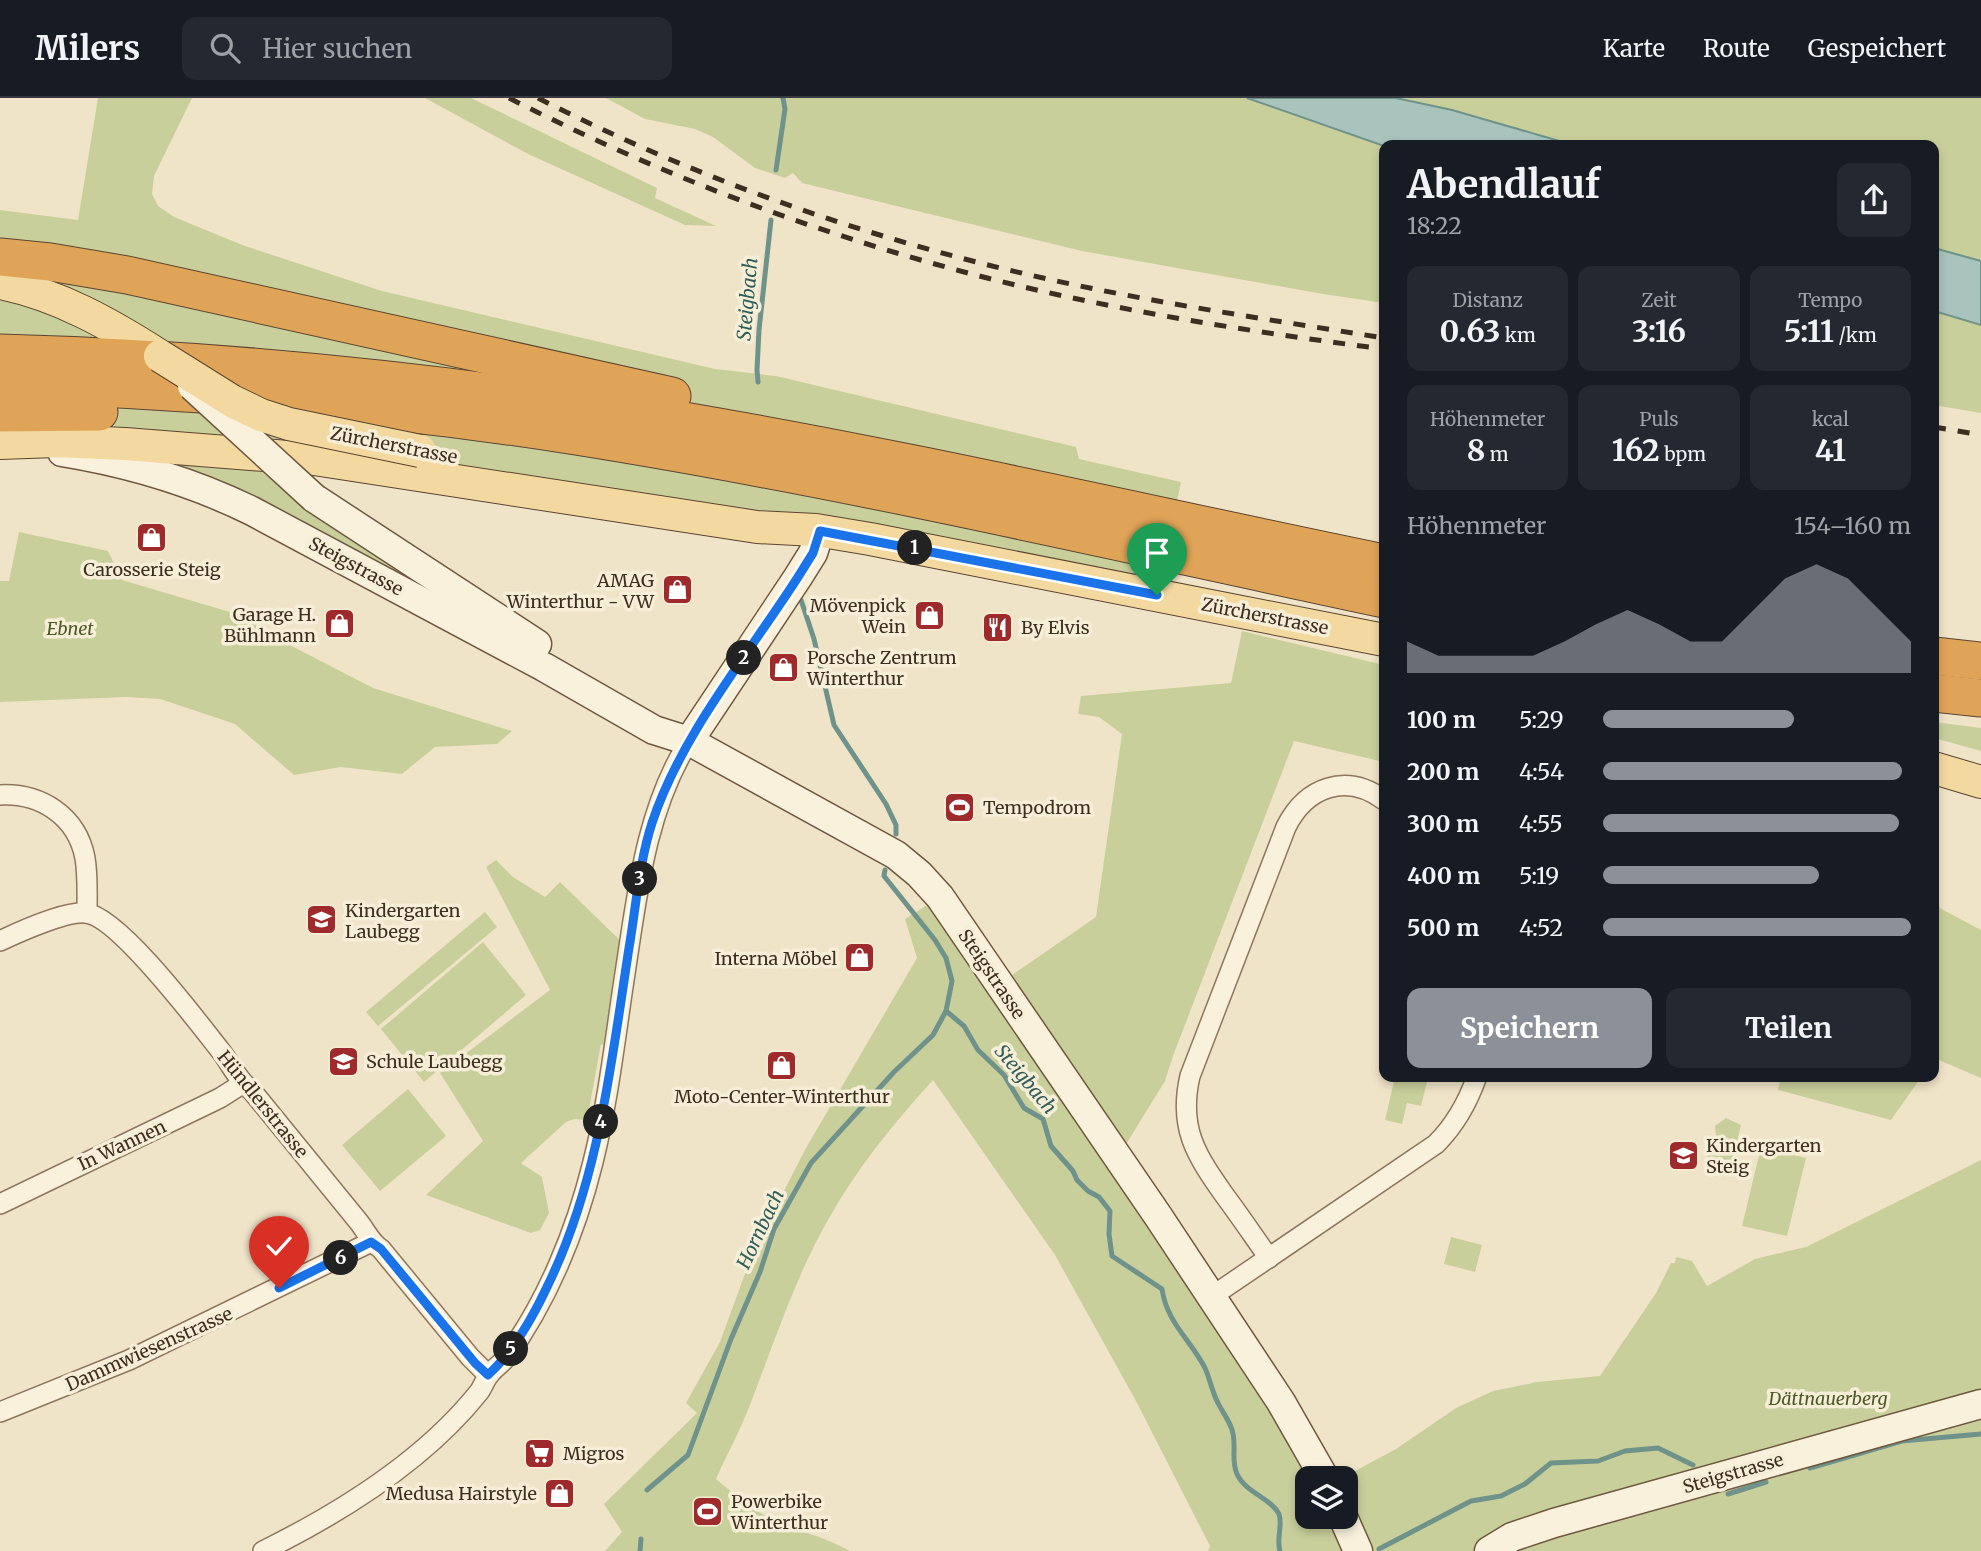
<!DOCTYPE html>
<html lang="de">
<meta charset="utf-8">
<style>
:root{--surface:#171b24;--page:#242831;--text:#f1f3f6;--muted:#9ea1a6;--line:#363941;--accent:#8c9099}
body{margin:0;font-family:Merriweather,serif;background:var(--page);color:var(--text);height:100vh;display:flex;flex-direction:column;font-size:26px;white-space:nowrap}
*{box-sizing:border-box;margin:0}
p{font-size:23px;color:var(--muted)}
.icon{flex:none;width:38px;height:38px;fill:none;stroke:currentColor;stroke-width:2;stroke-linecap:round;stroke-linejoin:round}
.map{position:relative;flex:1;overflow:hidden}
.panel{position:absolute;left:1379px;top:42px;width:560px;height:942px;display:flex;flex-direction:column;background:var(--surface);border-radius:14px;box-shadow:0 4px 10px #0003}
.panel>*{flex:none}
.buttons{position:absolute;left:1295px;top:1368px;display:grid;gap:14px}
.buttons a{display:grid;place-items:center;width:63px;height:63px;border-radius:14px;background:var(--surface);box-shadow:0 4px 10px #0003;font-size:35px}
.pin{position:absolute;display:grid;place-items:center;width:60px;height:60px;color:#fff;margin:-72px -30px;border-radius:50% 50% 50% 0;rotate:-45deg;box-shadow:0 0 7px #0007}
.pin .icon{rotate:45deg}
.km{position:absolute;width:35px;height:35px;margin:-18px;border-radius:50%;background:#222;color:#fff;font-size:19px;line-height:35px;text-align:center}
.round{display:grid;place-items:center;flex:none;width:74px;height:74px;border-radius:14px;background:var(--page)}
.headline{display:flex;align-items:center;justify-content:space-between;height:119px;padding:0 28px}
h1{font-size:38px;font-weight:700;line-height:52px}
.metrics{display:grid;grid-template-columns:repeat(3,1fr);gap:10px;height:119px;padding:7px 28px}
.metrics div{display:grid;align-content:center;border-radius:14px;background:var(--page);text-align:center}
.metrics b{font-size:30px;font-weight:700}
.metrics small{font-size:19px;font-weight:400}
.metrics p{font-size:19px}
.chart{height:196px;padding:14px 28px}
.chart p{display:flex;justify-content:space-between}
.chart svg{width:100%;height:126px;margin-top:7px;fill:var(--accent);opacity:.7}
.action{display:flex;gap:14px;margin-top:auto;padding:14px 28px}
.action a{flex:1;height:80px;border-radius:14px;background:var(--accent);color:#fff;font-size:28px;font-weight:700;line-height:80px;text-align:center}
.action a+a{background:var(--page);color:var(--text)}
ul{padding:0 28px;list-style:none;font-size:23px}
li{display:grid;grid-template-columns:112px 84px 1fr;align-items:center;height:52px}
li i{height:18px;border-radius:9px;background:var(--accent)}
header{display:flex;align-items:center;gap:42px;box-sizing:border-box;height:98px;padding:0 35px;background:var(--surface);border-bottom:2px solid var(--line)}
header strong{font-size:33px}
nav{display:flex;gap:38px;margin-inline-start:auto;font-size:24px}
.search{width:490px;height:63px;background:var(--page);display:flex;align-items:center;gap:18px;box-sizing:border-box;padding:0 24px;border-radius:14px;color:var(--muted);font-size:26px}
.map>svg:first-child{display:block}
.green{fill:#c9cf9b}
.water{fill:#a9c4bc;stroke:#6f938a;stroke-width:2}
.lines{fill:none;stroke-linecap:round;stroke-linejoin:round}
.stream{stroke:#6f938a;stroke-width:5}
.minor-casing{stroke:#8d765c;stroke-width:22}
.secondary-casing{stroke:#6f573f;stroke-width:31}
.primary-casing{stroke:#5b4430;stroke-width:34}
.motorway-casing{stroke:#5b4430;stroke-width:39}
.minor{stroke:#faf1dc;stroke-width:19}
.secondary{stroke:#faf1dc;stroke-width:28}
.primary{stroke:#f3d9a0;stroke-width:32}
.motorway{stroke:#e0a458;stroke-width:37}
.rail{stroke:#3d2e20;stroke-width:5;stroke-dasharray:12 12;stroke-linecap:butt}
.secondary-bridge-casing{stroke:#6f573f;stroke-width:31;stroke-linecap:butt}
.primary-bridge-casing{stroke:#5b4430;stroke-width:34;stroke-linecap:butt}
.secondary-bridge{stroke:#faf1dc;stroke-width:28}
.primary-bridge{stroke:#f3d9a0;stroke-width:32}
.route-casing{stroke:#fff;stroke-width:14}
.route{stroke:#1a73e8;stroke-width:9}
.labels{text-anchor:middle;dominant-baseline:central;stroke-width:7;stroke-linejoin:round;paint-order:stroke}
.street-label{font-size:18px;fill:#3d2e20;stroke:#f7eed8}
.poi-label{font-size:18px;fill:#3d2e20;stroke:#f7eed8;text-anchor:start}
.park-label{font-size:18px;font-style:italic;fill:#4d5a26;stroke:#f7eed8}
.water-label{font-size:19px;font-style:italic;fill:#2f5d5a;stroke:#f7eed8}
</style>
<header>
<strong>Milers</strong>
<div class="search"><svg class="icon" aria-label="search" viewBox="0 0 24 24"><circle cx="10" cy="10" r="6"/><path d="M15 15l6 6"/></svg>Hier suchen</div>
<nav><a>Karte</a><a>Route</a><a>Gespeichert</a></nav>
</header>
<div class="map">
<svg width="1981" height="1453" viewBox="0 0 1981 1453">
<rect width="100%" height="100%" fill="#f0e4c8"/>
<g class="green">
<polygon points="98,0 192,0 154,78 152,96 158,108 174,119 245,148 382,193 715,271 776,278 1076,349 1079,361 1181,384 1157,497 314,361 315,400 542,549 252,413 0,345 0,112 78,122"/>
<polygon points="425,0 471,0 657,90 655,100 716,128 685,127 528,56"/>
<polygon points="606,0 1247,0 1384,48 1384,205 1323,196 1082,153 802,85 793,75 785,80 755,70 713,39 695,31 645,21"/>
<polygon points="1396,0 1981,0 1981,163 1934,150 1934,47 1573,47 1452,12"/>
<polygon points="1934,213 1981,227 1981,315 1934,307"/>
<polygon points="19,434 108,453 122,482 240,517 282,543 373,590 512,633 497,646 435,649 402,676 341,669 294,677 235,626 160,601 126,599 0,604 0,483 9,483"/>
<path d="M 1242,533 L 1384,567 L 1384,664 L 1294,643 L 1173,958 L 1165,983 L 1117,1061 L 1325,1381 L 1307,1381 L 1307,1419 L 1346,1419 L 1346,1381 L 1340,1381 L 1396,1351 L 1456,1310 L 1493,1293 L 1537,1284 L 1600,1278 L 1656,1195 L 1671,1165 L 1675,1165 L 1676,1159 L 1692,1163 L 1707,1188 L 1755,1161 L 1806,1149 L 1981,1062 L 1981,1453 L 1208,1453 L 1210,1448 L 1136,1303 L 1055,1157 L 933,982 C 893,1026 857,1070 828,1122 C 796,1178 776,1239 753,1299 C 743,1327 728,1354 716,1381 C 734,1396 752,1412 774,1422 C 799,1434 826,1439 850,1453 L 605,1453 L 622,1434 L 604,1406 L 697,1315 L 686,1305 L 720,1244 L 754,1151 L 806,1050 L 917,860 L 905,821 L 940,799 L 999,886 L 1096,819 L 1122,636 L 1099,619 L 1078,616 L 1081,598 L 1231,585 Z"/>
<polygon points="1934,624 1981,630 1981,653 1934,640"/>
<polygon points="496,762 513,779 545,799 560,784 629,851 613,952 601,946 587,1022 574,1021 566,1024 521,1065 542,1079 549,1115 540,1132 531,1135 426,1097 483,1043 440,975 550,892 486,769"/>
<polygon points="1934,807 1981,832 1981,980 1934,960"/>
<polygon points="485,814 497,829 378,928 366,914"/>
<polygon points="483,844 526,897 424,984 381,931"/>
<polygon points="1781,978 1922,978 1891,1022 1778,992"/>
<polygon points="1395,979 1427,984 1421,1008 1407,1005 1402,1026 1385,1022"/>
<polygon points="408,991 446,1038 380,1093 342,1047"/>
<polygon points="1726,1020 1741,1027 1732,1065 1716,1069 1709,1064 1707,1054 1717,1046 1715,1028"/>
<polygon points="1761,1049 1806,1060 1787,1138 1742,1128"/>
<polygon points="1451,1139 1482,1147 1475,1174 1444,1166"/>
</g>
<g class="water">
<polygon points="1247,0 1396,0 1452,12 1573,47 1384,48"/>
<polygon points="1934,150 1981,163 1981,227 1934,213"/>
</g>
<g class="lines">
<g class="stream">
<polyline points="776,72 785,11 783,0"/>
<polyline points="758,284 757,272 759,232 771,122"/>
<polyline points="801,502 814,541 834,627 886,706 896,727 896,736"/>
<path d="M 946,913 L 964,928 L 978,952 L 1004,977 L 1024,1010 L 1043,1021 L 1051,1048 L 1073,1073 L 1077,1082 L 1088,1093 L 1099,1099 L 1110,1113 L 1109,1136 L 1112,1158 L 1162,1191 C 1167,1225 1190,1241 1205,1270 C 1210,1281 1212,1294 1218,1305 C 1222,1313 1228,1321 1231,1329 C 1238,1344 1230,1361 1237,1376 C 1245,1394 1272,1401 1279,1416 C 1283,1427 1276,1441 1280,1453"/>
<polyline points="1810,1370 1902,1343 1981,1336"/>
<polyline points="647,1392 688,1357 731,1241 760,1174 774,1131 811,1065 894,974 933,937 946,913 952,883 946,860 935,842 884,778 885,772"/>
<polyline points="1728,1396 1766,1384"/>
<polyline points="1379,1451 1471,1403 1501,1398 1525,1386 1551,1365 1598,1363 1625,1353 1658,1350 1693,1367"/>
<polyline points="640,1453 641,1441"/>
</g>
<defs>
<g id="minor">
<path d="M 0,697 C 41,695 77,718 85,760 C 88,778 87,797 87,815"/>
<path d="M 0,843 C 19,834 66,813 86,815 C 119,819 197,923 220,952 C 231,966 238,983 252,993 L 358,1123 C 367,1134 370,1144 381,1151 L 470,1259 L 488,1277"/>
<polyline points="0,1106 220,1000 242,986"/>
<path d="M 1269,1160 C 1254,1139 1240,1118 1225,1098 C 1196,1057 1178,1030 1190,978 L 1286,729 C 1306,689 1346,674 1384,702"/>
<path d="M 1211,1199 L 1436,1046 C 1456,1026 1468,1004 1477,978"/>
<polyline points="0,1314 129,1262 371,1144"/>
<path d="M 263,1453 C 340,1415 425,1362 479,1294 C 483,1289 485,1281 490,1276 C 494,1270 500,1267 505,1261 C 547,1204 576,1133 593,1064 C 608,1004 615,942 624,882 C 637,800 644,715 689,643"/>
</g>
<g id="secondary">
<path d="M 62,354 C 129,365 191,383 252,413 L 544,569 L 654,632 L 689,643 L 896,757 L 919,776 L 940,799 L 1158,1118 L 1281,1304 L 1325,1381"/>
<polyline points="314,400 537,546"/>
<polyline points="689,643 798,479 813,455 820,433"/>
<polyline points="1343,1419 1358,1453"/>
<polyline points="1489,1453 1512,1439 1554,1425 1981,1306"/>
</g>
<g id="primary">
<path d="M 0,185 C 59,197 110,226 160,258"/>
<polyline points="0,345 56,343 125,346 314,361 757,429 816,432 870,441 1384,542"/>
<polyline points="1934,670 1981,684"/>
</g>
<g id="motorway">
<polyline points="0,159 50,164 127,177 672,298"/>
<path d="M 0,255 C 223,261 445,284 666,320 C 907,360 1145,416 1384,465"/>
<path d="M 0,286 C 193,292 385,308 576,338 C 847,381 1115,444 1384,501"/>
<polyline points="0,315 99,314"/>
<polyline points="1934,558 1981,563"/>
<polyline points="1934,595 1981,600"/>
</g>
</defs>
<use href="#minor" class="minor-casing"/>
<use href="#secondary" class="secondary-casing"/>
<use href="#primary" class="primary-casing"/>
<use href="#motorway" class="motorway-casing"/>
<use href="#minor" class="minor"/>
<use href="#secondary" class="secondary"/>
<use href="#primary" class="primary"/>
<use href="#motorway" class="motorway"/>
<g class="rail">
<path d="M 509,0 C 656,75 809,133 968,175 C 1104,211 1245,233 1384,251"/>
<path d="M 538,0 C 693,79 860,138 1030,177 C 1147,204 1266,221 1384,240"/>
<polyline points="1934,329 1981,337"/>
</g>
<defs>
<polyline id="secondary-bridge" points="192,288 314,400"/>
<polyline id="primary-bridge" points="160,258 232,303 261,317 289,326 420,353"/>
</defs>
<use href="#secondary-bridge" class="secondary-bridge-casing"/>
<use href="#primary-bridge" class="primary-bridge-casing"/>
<use href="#secondary-bridge" class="secondary-bridge"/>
<use href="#primary-bridge" class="primary-bridge"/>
</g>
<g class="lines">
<defs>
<path id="route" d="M 279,1190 L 371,1144 L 381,1151 L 475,1265 L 488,1277 C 514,1253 532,1221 547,1189 C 599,1083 611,966 629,850 C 636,809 639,765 652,725 C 681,637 748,557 798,479 L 813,455 L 820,433 L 1157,497"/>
</defs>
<use href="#route" class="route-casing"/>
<use href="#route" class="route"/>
</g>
<defs>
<symbol id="shop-square" viewBox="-11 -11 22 22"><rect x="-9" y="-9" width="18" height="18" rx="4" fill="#9e2a2b" stroke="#f7eed8"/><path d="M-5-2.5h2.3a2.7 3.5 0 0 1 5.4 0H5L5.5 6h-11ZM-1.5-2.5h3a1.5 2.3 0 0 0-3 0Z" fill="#fff"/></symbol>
<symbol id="restaurant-square" viewBox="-11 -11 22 22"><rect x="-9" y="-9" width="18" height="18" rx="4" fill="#9e2a2b" stroke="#f7eed8"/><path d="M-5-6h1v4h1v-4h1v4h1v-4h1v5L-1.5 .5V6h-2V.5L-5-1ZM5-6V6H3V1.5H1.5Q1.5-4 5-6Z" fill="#fff"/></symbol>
<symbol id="stadium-square" viewBox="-11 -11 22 22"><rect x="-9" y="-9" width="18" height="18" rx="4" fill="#9e2a2b" stroke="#f7eed8"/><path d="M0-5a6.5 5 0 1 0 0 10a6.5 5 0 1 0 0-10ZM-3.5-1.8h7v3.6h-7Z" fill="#fff"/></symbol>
<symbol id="school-square" viewBox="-11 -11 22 22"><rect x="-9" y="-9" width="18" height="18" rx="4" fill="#9e2a2b" stroke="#f7eed8"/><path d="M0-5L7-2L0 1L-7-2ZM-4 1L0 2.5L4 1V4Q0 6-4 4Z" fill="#fff"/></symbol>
<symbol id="supermarket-square" viewBox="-11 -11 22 22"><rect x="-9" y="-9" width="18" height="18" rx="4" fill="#9e2a2b" stroke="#f7eed8"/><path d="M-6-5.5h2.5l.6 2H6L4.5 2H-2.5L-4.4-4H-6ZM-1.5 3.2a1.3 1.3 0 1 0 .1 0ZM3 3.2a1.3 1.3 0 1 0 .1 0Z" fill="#fff"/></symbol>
</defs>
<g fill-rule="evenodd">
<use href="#shop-square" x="134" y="422" width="35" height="35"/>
<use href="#shop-square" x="660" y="474" width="35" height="35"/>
<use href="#shop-square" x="912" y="500" width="35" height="35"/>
<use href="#shop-square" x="322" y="508" width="35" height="35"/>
<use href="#restaurant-square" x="980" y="512" width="35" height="35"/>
<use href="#shop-square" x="766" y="552" width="35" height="35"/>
<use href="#stadium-square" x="942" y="692" width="35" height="35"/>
<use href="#school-square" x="304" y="804" width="35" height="35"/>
<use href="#shop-square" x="842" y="842" width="35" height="35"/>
<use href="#school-square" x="326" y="946" width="35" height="35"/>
<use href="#shop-square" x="764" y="950" width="35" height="35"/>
<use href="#school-square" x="1666" y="1040" width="35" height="35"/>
<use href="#supermarket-square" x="522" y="1338" width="35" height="35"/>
<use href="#shop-square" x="542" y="1378" width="35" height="35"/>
<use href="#stadium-square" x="690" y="1396" width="35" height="35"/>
</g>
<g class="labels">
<g class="street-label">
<text transform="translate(394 347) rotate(11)">Zürcherstrasse</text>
<text transform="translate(356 468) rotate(28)">Steigstrasse</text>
<text transform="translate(1265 518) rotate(11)">Zürcherstrasse</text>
<text transform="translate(992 876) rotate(56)">Steigstrasse</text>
<text transform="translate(263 1006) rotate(51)">Hündlerstrasse</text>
<text transform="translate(122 1047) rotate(-25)">In Wannen</text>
<text transform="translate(149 1251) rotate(-24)">Dammwiesenstrasse</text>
<text transform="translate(1733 1375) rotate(-16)">Steigstrasse</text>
</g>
<g class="poi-label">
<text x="152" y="471" text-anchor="middle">Carosserie Steig</text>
<text x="654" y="482" text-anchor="end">AMAG<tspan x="654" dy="21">Winterthur - VW</tspan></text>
<text x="906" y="507" text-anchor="end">Mövenpick<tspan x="906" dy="21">Wein</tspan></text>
<text x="316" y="516" text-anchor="end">Garage H.<tspan x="316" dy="21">Bühlmann</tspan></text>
<text x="1021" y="529">By Elvis</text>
<text x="807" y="559">Porsche Zentrum<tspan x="807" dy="21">Winterthur</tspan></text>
<text x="983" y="709">Tempodrom</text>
<text x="345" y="812">Kindergarten<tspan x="345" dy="21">Laubegg</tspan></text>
<text x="837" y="860" text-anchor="end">Interna Möbel</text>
<text x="366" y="963">Schule Laubegg</text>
<text x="782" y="998" text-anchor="middle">Moto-Center-Winterthur</text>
<text x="1706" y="1047">Kindergarten<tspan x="1706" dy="21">Steig</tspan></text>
<text x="563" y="1355">Migros</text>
<text x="537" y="1395" text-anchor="end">Medusa Hairstyle</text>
<text x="731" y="1403">Powerbike<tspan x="731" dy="21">Winterthur</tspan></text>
</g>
<g class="park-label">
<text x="70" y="530">Ebnet</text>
<text x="1828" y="1300">Dättnauerberg</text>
</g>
<g class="water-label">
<text transform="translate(747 201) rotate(-85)">Steigbach</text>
<text transform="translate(1026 981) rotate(50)">Steigbach</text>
<text transform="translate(760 1131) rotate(-65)">Hornbach</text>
</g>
</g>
</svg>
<div class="buttons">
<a><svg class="icon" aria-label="layers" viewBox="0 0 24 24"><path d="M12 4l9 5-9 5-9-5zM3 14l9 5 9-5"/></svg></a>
</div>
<div class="pin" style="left:1157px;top:497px;background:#1e9e55"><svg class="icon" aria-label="arrive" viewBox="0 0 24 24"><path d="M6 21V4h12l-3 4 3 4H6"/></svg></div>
<div class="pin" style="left:279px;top:1190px;background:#d93025"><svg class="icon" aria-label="check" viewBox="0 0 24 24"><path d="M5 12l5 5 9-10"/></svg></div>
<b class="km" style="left:915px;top:450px">1</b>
<b class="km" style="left:744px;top:560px">2</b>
<b class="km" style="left:640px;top:781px">3</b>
<b class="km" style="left:601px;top:1024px">4</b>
<b class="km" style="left:511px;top:1251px">5</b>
<b class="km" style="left:341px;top:1160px">6</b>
<section class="panel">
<div class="headline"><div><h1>Abendlauf</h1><p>18:22</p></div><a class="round"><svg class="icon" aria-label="share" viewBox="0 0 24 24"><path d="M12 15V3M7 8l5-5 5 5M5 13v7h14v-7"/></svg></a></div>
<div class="metrics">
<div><p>Distanz</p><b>0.63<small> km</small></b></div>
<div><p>Zeit</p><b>3:16</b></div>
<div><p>Tempo</p><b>5:11<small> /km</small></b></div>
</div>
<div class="metrics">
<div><p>Höhenmeter</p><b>8<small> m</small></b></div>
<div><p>Puls</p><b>162<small> bpm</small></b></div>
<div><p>kcal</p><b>41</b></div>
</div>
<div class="chart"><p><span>Höhenmeter</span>154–160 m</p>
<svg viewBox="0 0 160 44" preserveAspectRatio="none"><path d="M0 44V33L10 38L20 38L30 38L40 38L50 33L60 27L70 22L80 27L90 33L100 33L110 22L120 11L130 6L140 11L150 22L160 33V44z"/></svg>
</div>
<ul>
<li><b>100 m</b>5:29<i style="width:62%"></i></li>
<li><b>200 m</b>4:54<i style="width:97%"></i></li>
<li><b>300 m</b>4:55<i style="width:96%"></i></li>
<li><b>400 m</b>5:19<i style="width:70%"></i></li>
<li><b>500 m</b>4:52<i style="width:100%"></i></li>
</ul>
<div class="action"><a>Speichern</a><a>Teilen</a></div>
</section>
</div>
